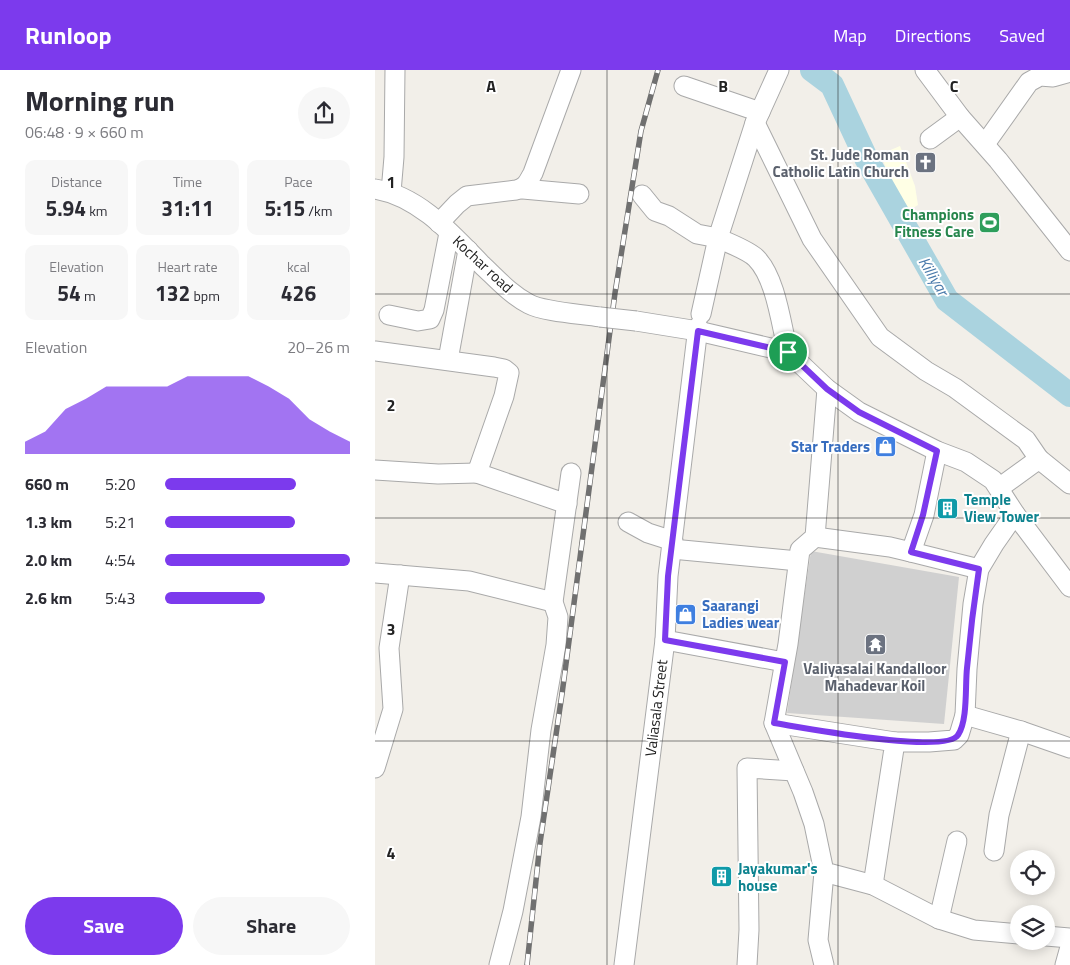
<!DOCTYPE html>
<meta charset="utf-8">
<style>
:root{--surface:#fff;--page:#f7f7f7;--text:#2b2b33;--muted:#7c7c81;--accent:#7c3aed}
body{margin:0;font-family:"Titillium Web",sans-serif;background:var(--page);color:var(--text);height:100vh;display:flex;flex-direction:column;font-size:19px;white-space:nowrap}
*{box-sizing:border-box;margin:0}
p{font-size:16px;color:var(--muted)}
.icon{flex:none;width:28px;height:28px;fill:none;stroke:currentColor;stroke-width:2;stroke-linecap:round;stroke-linejoin:round}
.map{position:relative;flex:1;overflow:hidden}
.sheet{display:flex;flex-direction:column;background:var(--surface);width:375px}
.sheet>*{flex:none}
.tools{position:absolute;left:635px;top:780px;display:grid;gap:10px}
.tools a{display:grid;place-items:center;width:45px;height:45px;border-radius:50%;background:var(--surface);box-shadow:0 2px 12px #0003;font-size:25px}
.pin{position:absolute;display:grid;place-items:center;width:42px;height:42px;color:#fff;margin:-21px;border:2px solid #fff;border-radius:50%;box-shadow:0 1px 5px #0007}
.round{display:grid;place-items:center;flex:none;width:52px;height:52px;border-radius:26px;background:var(--page)}
.headline{display:flex;align-items:center;justify-content:space-between;height:85px;padding:0 25px}
h1{font-size:28px;font-weight:700;line-height:38px}
.metrics{display:grid;grid-template-columns:repeat(3,1fr);gap:8px;height:85px;padding:5px 25px}
.metrics div{display:grid;align-content:center;border-radius:10px;background:var(--page);text-align:center}
.metrics b{font-size:21px;font-weight:700}
.metrics small{font-size:14px;font-weight:400}
.metrics p{font-size:14px}
.chart{height:140px;padding:10px 25px}
.chart p{display:flex;justify-content:space-between}
.chart svg{width:100%;height:90px;margin-top:5px;fill:var(--accent);opacity:.7}
.action{display:flex;gap:10px;margin-top:auto;padding:10px 25px}
.action a{flex:1;height:58px;border-radius:30px;background:var(--accent);color:#fff;font-size:20px;font-weight:700;line-height:58px;text-align:center}
.action a+a{background:var(--page);color:var(--text)}
ul{padding:0 25px;list-style:none;font-size:16px}
li{display:grid;grid-template-columns:80px 60px 1fr;align-items:center;height:38px}
li i{height:12px;border-radius:6px;background:var(--accent)}
header{display:flex;align-items:center;gap:30px;box-sizing:border-box;height:70px;padding:0 25px;background:var(--accent);color:#fff}
header strong{font-size:24px}
nav{display:flex;gap:28px;margin-inline-start:auto;font-size:18px}
main{display:flex;flex:1;min-height:0}
.map>svg:first-child{display:block}
.education{fill:#ffffe5}
.religious{fill:#d0d0d0}
.lines{fill:none;stroke-linecap:round;stroke-linejoin:round}
.river{stroke:#aad3df;stroke-width:24}
.minor-casing{stroke:#a9a9a9;stroke-width:21}
.minor{stroke:#fff;stroke-width:19}
.rail-casing{stroke:#707070;stroke-width:5.5}
.rail{stroke:#fff;stroke-width:4;stroke-dasharray:11;stroke-linecap:butt}
.minor-bridge-casing{stroke:#a9a9a9;stroke-width:21;stroke-linecap:butt}
.minor-bridge{stroke:#fff;stroke-width:19}
.route-casing{stroke:#fff;stroke-width:10}
.route{stroke:#7c3aed;stroke-width:6}
.grid{fill:none;stroke:#222;stroke-width:1;stroke-opacity:0.55}
.labels{text-anchor:middle;dominant-baseline:central;stroke-width:4;stroke-linejoin:round;paint-order:stroke}
.worship-label{font-size:15px;font-weight:bold;fill:#5b616d;stroke:#fff;text-anchor:end}
.leisure-label{font-size:15px;font-weight:bold;fill:#27864d;stroke:#fff;text-anchor:end}
.street-label{font-size:15px;fill:#222;stroke:#fff}
.shop-label{font-size:15px;font-weight:bold;fill:#366cbe;stroke:#fff;text-anchor:end}
.culture-label{font-size:15px;font-weight:bold;fill:#0d838f;stroke:#fff;text-anchor:start}
.water-label{font-size:16px;font-style:italic;fill:#4a7aab;stroke:#fff}
.grid-label{font-size:16px;text-anchor:middle;font-weight:bold;fill:#222;stroke:#fff;stroke-width:4;stroke-linejoin:round;paint-order:stroke}
</style>
<header>
<strong>Runloop</strong>
<nav><a>Map</a><a>Directions</a><a>Saved</a></nav>
</header>
<main>
<section class="sheet">
<div class="headline"><div><h1>Morning run</h1><p>06:48 · 9 × 660 m</p></div><a class="round"><svg class="icon" aria-label="share" viewBox="0 0 24 24"><path d="M12 15V3M7 8l5-5 5 5M5 13v7h14v-7"/></svg></a></div>
<div class="metrics">
<div><p>Distance</p><b>5.94<small> km</small></b></div>
<div><p>Time</p><b>31:11</b></div>
<div><p>Pace</p><b>5:15<small> /km</small></b></div>
</div>
<div class="metrics">
<div><p>Elevation</p><b>54<small> m</small></b></div>
<div><p>Heart rate</p><b>132<small> bpm</small></b></div>
<div><p>kcal</p><b>426</b></div>
</div>
<div class="chart"><p><span>Elevation</span>20–26 m</p>
<svg viewBox="0 0 160 44" preserveAspectRatio="none"><path d="M0 44V38L10 33L20 22L30 17L40 11L50 11L60 11L70 11L80 6L90 6L100 6L110 6L120 11L130 17L140 27L150 33L160 38V44z"/></svg>
</div>
<ul>
<li><b>660 m</b>5:20<i style="width:71%"></i></li>
<li><b>1.3 km</b>5:21<i style="width:70%"></i></li>
<li><b>2.0 km</b>4:54<i style="width:100%"></i></li>
<li><b>2.6 km</b>5:43<i style="width:54%"></i></li>
</ul>
<div class="action"><a>Save</a><a>Share</a></div>
</section>
<div class="map">
<svg width="695" height="895" viewBox="0 0 695 895">
<rect width="100%" height="100%" fill="#f2efe9"/>
<polygon class="education" points="525,76 540,116 543,135 535,140 526,142 506,84"/>
<polygon class="religious" points="436,481 584,507 569,654 412,643"/>
<g class="lines">
<polyline class="river" points="437,0 457,15 491,88 572,230 695,325"/>
<defs>
<g id="minor">
<path d="M 404,0 L 380,53 L 343,168 C 353,173 373,180 381,188 C 401,208 406,254 413,282"/>
<polyline points="550,0 585,47 623,90 695,181"/>
<polyline points="309,16 385,42"/>
<polyline points="380,53 437,169 505,267 551,301 580,318 651,370 664,389"/>
<polyline points="555,69 585,47"/>
<polyline points="610,74 654,12 665,6 678,7 695,2"/>
<path d="M 0,119 C 44,126 77,164 107,195 C 122,209 135,224 154,234 C 169,242 207,244 225,247"/>
<polyline points="148,119 204,124"/>
<polyline points="16,122 19,87 20,0"/>
<polyline points="267,125 280,141 294,146 322,164 343,168 326,244"/>
<path d="M 64,153 L 82,134 L 92,126 L 141,120 C 151,118 153,112 158,103 L 196,0"/>
<polyline points="14,245 43,251 55,249 59,240 74,163"/>
<polyline points="261,251 323,261 413,282 452,319 484,342 562,381 591,392 618,410 640,444 695,517"/>
<polyline points="0,281 119,297 129,299 134,303 129,326 102,403 192,434"/>
<polyline points="73,290 93,180"/>
<polyline points="452,319 440,467 425,480 413,574 399,653 428,722 439,754 449,802 498,815 564,849 599,860 644,864"/>
<polyline points="0,400 63,404 102,403"/>
<polyline points="624,418 664,389 695,414"/>
<polyline points="253,452 273,463 298,471"/>
<polyline points="440,467 515,477 536,482 549,445 562,381"/>
<polyline points="297,479 423,491"/>
<polyline points="536,482 604,499"/>
<polyline points="0,503 94,511 178,532"/>
<polyline points="290,570 409,592"/>
<polyline points="590,645 646,661 695,678"/>
<polyline points="399,653 520,672 498,815"/>
<polyline points="520,672 554,672 579,670 584,665 590,645 592,599 598,534 604,499 619,474 640,444"/>
<polyline points="0,698 18,639 14,578 25,505"/>
<polyline points="619,781 624,745 646,661"/>
<polyline points="564,849 582,771"/>
<polyline points="671,866 695,868"/>
<polyline points="124,895 138,841 156,747 166,660 181,575 183,547 178,532 196,403"/>
<polyline points="249,895 290,570 293,506 323,257"/>
<polyline points="372,895 374,860 372,698 419,701"/>
<polyline points="449,895 443,870 449,802"/>
<polyline points="690,895 695,877"/>
</g>
</defs>
<use href="#minor" class="minor-casing"/>
<use href="#minor" class="minor"/>
<defs>
<polyline id="rail" points="152,895 165,773 187,624 240,223 266,61 283,0"/>
</defs>
<use href="#rail" class="rail-casing"/>
<use href="#rail" class="rail"/>
<defs>
<polyline id="minor-bridge" points="225,247 261,251"/>
</defs>
<use href="#minor-bridge" class="minor-bridge-casing"/>
<use href="#minor-bridge" class="minor-bridge"/>
</g>
<g class="lines">
<defs>
<path id="route" d="M 323,261 L 413,282 L 452,319 L 484,342 L 562,381 L 548,445 L 536,482 L 604,499 C 599,532 595,565 592,598 C 590,616 593,650 583,665 C 571,685 425,657 399,653 L 410,592 L 290,570 L 293,506 Z"/>
</defs>
<use href="#route" class="route-casing"/>
<use href="#route" class="route"/>
</g>
<path class="grid" d="M 232,0 L 232,895M 463,0 L 463,895M 0,224 L 695,224M 0,448 L 695,448M 0,671 L 695,671"/>
<defs>
<symbol id="church-square" viewBox="-11 -11 22 22"><rect x="-9" y="-9" width="18" height="18" rx="4" fill="#6b7280" stroke="#fff"/><path d="M-1.2-6h2.4v3.5h3.3v2.4h-3.3V6h-2.4V-.1h-3.3v-2.4h3.3Z" fill="#fff"/></symbol>
<symbol id="stadium-square" viewBox="-11 -11 22 22"><rect x="-9" y="-9" width="18" height="18" rx="4" fill="#2e9e5b" stroke="#fff"/><path d="M0-5a6.5 5 0 1 0 0 10a6.5 5 0 1 0 0-10ZM-3.5-1.8h7v3.6h-7Z" fill="#fff"/></symbol>
<symbol id="shop-square" viewBox="-11 -11 22 22"><rect x="-9" y="-9" width="18" height="18" rx="4" fill="#3f7fe0" stroke="#fff"/><path d="M-5-2.5h2.3a2.7 3.5 0 0 1 5.4 0H5L5.5 6h-11ZM-1.5-2.5h3a1.5 2.3 0 0 0-3 0Z" fill="#fff"/></symbol>
<symbol id="building-square" viewBox="-11 -11 22 22"><rect x="-9" y="-9" width="18" height="18" rx="4" fill="#0f9aa8" stroke="#fff"/><path d="M-4-6H4V6H1V3H-1V6H-4ZM-2.5-4.3h1.7v1.8h-1.7ZM.8-4.3h1.7v1.8H.8ZM-2.5-1h1.7V.8h-1.7ZM.8-1h1.7V.8H.8Z" fill="#fff"/></symbol>
<symbol id="temple-square" viewBox="-11 -11 22 22"><rect x="-9" y="-9" width="18" height="18" rx="4" fill="#6b7280" stroke="#fff"/><path d="M0-6L5-2H3V0L6.5 2.5H4V6H1.5V3h-3V6H-4V2.5H-6.5L-3 0V-2H-5Z" fill="#fff"/></symbol>
</defs>
<g fill-rule="evenodd">
<use href="#church-square" x="538" y="80" width="25" height="25"/>
<use href="#stadium-square" x="602" y="140" width="25" height="25"/>
<use href="#shop-square" x="498" y="364" width="25" height="25"/>
<use href="#building-square" x="560" y="426" width="25" height="25"/>
<use href="#shop-square" x="298" y="532" width="25" height="25"/>
<use href="#temple-square" x="488" y="562" width="25" height="25"/>
<use href="#building-square" x="334" y="794" width="25" height="25"/>
</g>
<g class="labels">
<g class="worship-label">
<text x="534" y="84">St. Jude Roman<tspan x="534" dy="17">Catholic Latin Church</tspan></text>
<text x="500" y="598" text-anchor="middle">Valiyasalai Kandalloor<tspan x="500" dy="17">Mahadevar Koil</tspan></text>
</g>
<g class="leisure-label">
<text x="599" y="144">Champions<tspan x="599" dy="17">Fitness Care</tspan></text>
</g>
<g class="street-label">
<text transform="translate(108 194) rotate(43)">Kochar road</text>
<text transform="translate(281 638) rotate(-83)">Valiasala Street</text>
</g>
<g class="shop-label">
<text x="495" y="376">Star Traders</text>
<text x="327" y="535" text-anchor="start">Saarangi<tspan x="327" dy="17">Ladies wear</tspan></text>
</g>
<g class="culture-label">
<text x="589" y="429">Temple<tspan x="589" dy="17">View Tower</tspan></text>
<text x="363" y="798">Jayakumar's<tspan x="363" dy="17">house</tspan></text>
</g>
<g class="water-label">
<text transform="translate(559 206) rotate(59)">Killiyar</text>
</g>
</g>
<g class="grid-label">
<text x="116" y="22">A</text>
<text x="348" y="22">B</text>
<text x="579" y="22">C</text>
<text x="16" y="118">1</text>
<text x="16" y="341">2</text>
<text x="16" y="565">3</text>
<text x="16" y="789">4</text>
</g>
</svg>
<div class="tools">
<a><svg class="icon" aria-label="locate" viewBox="0 0 24 24"><circle cx="12" cy="12" r="6"/><path d="M12 2v4M12 18v4M2 12h4M18 12h4"/></svg></a>
<a><svg class="icon" aria-label="layers" viewBox="0 0 24 24"><path d="M12 4l9 5-9 5-9-5zM3 14l9 5 9-5"/></svg></a>
</div>
<div class="pin" style="left:413px;top:282px;background:#1e9e55"><svg class="icon" aria-label="arrive" viewBox="0 0 24 24"><path d="M6 21V4h12l-3 4 3 4H6"/></svg></div>
</div>
</main>
